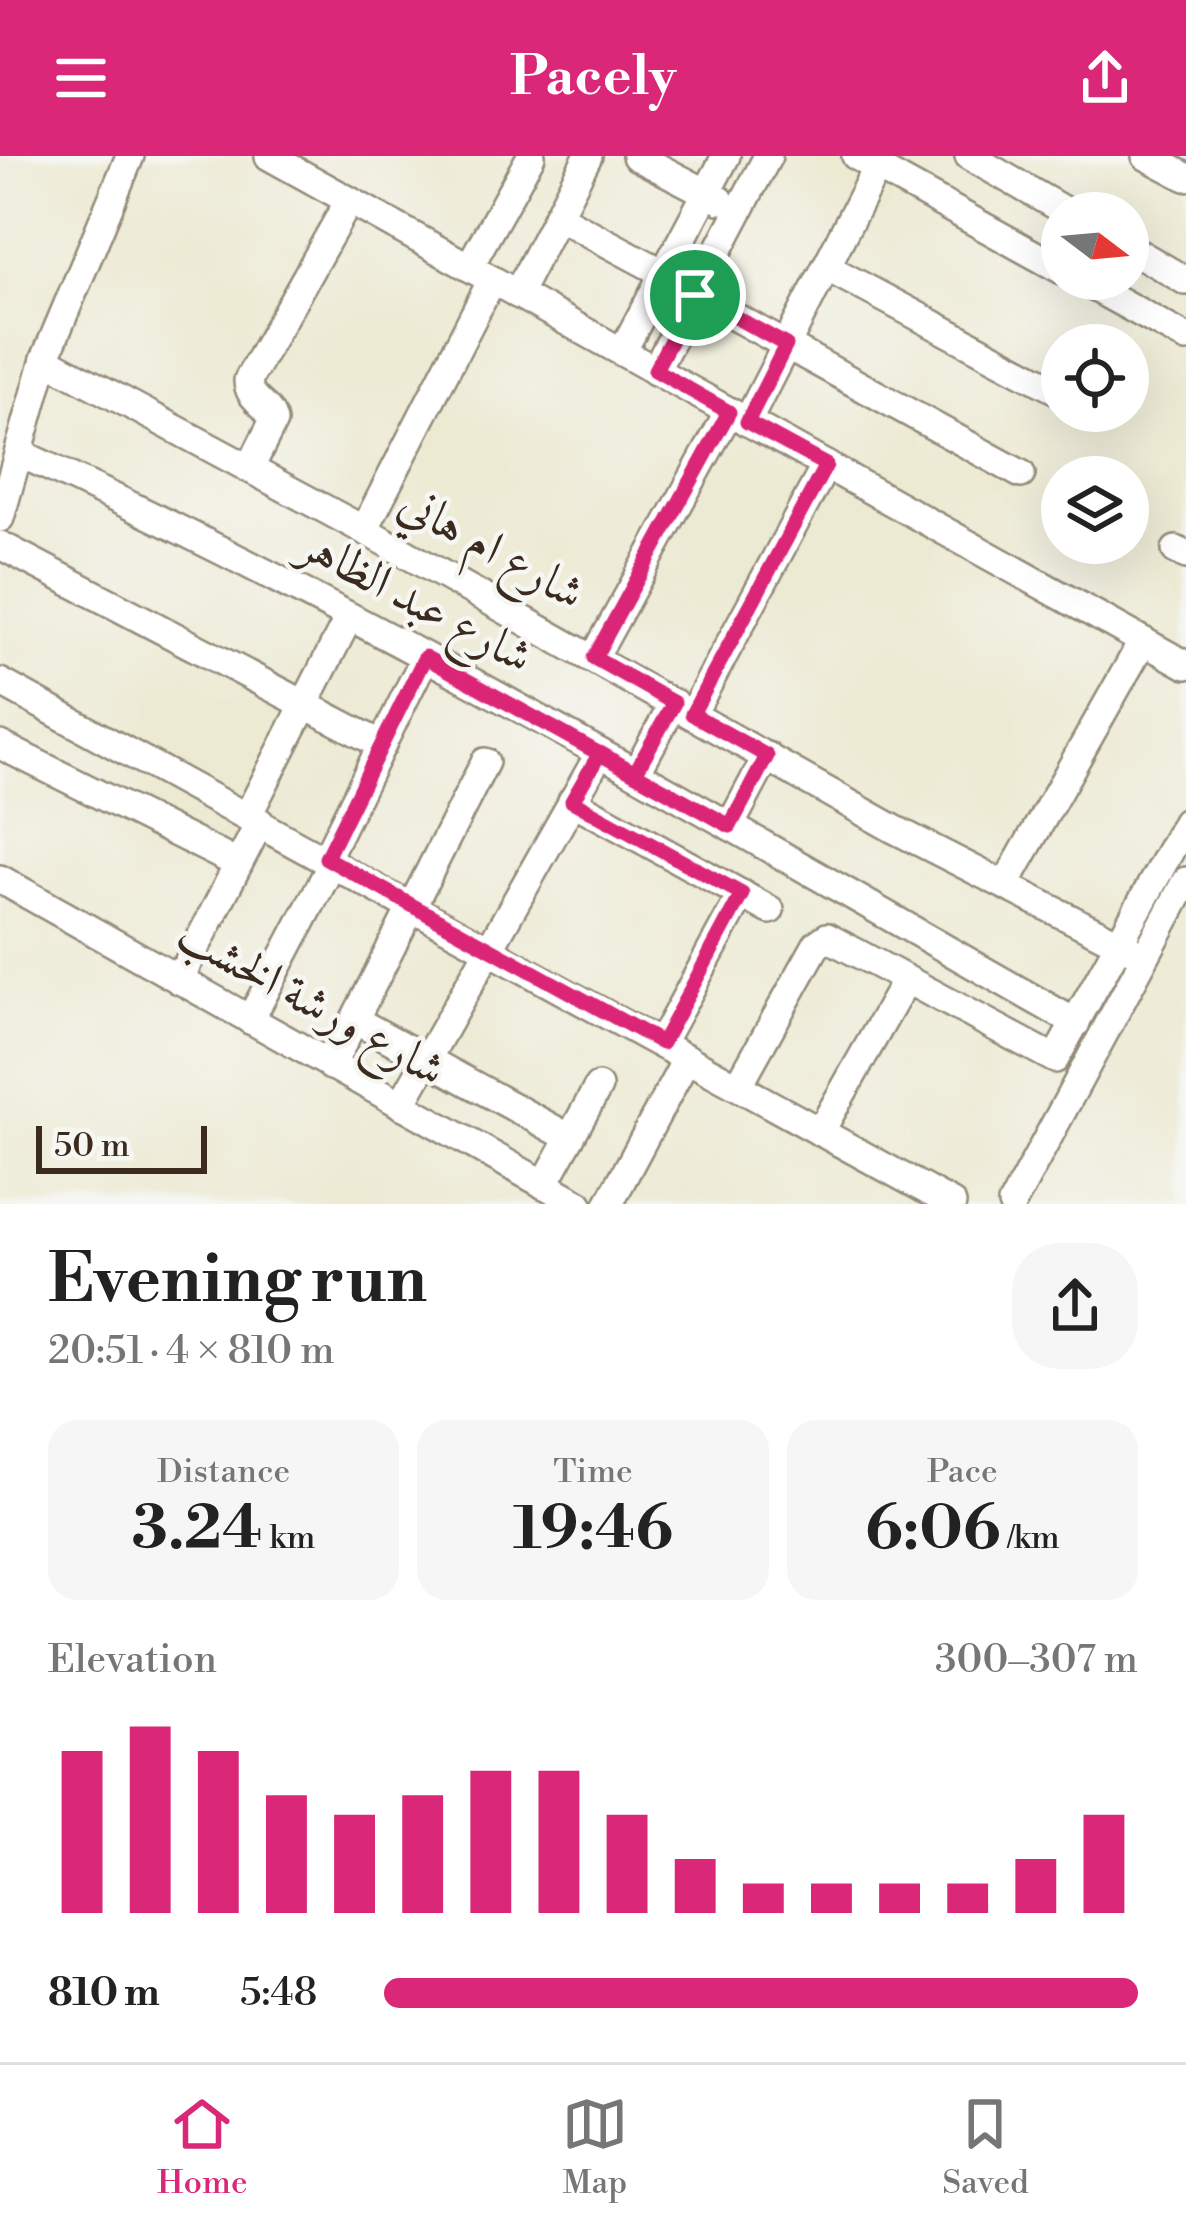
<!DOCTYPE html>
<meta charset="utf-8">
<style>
:root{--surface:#fff;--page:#f6f6f6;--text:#222;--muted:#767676;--line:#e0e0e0;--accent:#db2777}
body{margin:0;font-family:"Libre Bodoni",Amiri,serif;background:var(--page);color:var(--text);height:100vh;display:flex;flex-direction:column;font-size:45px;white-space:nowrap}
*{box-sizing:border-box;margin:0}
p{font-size:39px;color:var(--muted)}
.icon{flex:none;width:66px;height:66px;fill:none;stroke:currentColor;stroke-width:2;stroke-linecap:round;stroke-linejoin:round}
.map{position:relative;height:1048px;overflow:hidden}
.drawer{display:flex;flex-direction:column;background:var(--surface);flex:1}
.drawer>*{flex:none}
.needle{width:78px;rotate:106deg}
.buttons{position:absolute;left:1041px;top:36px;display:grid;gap:24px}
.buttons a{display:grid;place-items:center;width:108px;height:108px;border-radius:50%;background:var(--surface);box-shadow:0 12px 48px #0002;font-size:60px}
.scale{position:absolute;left:36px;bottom:30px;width:171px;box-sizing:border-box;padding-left:12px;border:6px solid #3b2a1e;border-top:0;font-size:33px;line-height:42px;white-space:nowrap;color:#3b2a1e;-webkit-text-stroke:9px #f6f6f2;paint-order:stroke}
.pin{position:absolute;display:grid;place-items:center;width:102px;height:102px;color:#fff;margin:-51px;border:6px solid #fff;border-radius:50%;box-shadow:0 3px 12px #0007}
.round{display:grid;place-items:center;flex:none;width:126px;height:126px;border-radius:48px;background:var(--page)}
.summary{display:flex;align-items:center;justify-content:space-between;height:204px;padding:0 48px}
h1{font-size:66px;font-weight:700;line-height:90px}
.metrics{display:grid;grid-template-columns:repeat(3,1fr);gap:18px;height:204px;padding:12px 48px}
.metrics div{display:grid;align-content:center;border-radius:30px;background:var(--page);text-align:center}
.metrics b{font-size:60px;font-weight:700}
.metrics small{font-size:33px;font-weight:400}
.metrics p{font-size:33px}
.chart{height:336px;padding:24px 48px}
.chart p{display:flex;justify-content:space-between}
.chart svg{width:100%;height:216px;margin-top:12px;stroke:var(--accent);stroke-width:6}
ul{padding:0 48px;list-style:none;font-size:39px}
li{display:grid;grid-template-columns:192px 144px 1fr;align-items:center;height:90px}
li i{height:30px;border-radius:15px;background:var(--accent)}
header{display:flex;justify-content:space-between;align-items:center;height:156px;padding:0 48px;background:var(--accent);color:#fff;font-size:54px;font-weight:700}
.dock{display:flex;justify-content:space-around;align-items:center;height:168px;border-top:3px solid var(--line);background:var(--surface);font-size:33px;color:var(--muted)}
.dock a{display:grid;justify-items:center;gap:6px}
.dock .active{color:var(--accent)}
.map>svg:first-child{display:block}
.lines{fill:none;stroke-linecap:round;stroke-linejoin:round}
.minor-casing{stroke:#948a79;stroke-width:32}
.minor{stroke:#fff;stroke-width:27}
.route-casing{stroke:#fff;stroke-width:24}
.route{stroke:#db2777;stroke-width:15}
.labels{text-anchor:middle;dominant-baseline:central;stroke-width:9;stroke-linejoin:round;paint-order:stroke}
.street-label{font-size:48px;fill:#3b2a1e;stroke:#f6f6f2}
</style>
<header><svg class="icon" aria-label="menu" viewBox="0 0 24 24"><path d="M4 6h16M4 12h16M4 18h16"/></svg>Pacely<svg class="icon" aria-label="share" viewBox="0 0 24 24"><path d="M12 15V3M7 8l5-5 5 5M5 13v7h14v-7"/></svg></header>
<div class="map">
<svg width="1186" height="1048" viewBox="0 0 1186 1048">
<rect width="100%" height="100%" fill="#f6f6f2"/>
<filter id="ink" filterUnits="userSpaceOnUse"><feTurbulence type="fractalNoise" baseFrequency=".00833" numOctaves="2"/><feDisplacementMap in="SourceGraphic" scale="24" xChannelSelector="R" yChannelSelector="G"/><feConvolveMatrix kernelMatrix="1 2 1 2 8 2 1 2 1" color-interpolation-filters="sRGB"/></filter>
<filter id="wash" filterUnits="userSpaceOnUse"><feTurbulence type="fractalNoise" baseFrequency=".004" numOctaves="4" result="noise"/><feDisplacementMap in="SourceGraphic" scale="48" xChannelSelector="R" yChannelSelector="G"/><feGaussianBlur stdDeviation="2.7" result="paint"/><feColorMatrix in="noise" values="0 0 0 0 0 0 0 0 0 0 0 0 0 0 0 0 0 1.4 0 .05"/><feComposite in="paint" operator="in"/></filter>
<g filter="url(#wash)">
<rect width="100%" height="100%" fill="#edead4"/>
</g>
<g filter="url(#ink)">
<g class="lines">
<defs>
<g id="minor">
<polyline points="269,0 1186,509"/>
<polyline points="636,0 720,44"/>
<polyline points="856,0 1062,114"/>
<polyline points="969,0 1068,57"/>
<polyline points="1146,0 1186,21"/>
<polyline points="557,60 680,126"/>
<polyline points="1128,91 1186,125"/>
<polyline points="469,111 531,0"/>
<polyline points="826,111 1062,237"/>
<polyline points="1079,123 1186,182"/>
<polyline points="517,138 588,0"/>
<polyline points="695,139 1021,318"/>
<polyline points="622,196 726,0"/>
<polyline points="45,203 364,374 894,673 1144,800"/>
<polyline points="655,215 768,0"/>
<polyline points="747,266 877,11"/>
<path d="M 19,297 C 383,464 728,670 1076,867"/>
<path d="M 250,312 L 273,266 C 269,247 248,245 248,224 L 349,45"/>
<polyline points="0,362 45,203 130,0"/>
<polyline points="364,374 492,124"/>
<polyline points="0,389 382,589"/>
<polyline points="1176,394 1186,399"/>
<polyline points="594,502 729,256"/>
<polyline points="0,526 952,1048"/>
<polyline points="692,558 826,309"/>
<polyline points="0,589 238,708"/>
<polyline points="636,617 674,547"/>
<polyline points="572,645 770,754"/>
<polyline points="248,659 349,461"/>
<polyline points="730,670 767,600"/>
<polyline points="326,702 425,501"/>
<polyline points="0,723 579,1048"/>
<polyline points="1005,729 1143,485"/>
<polyline points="179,824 260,666"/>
<polyline points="250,864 333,706"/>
<polyline points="355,864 570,982"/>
<polyline points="661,887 742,738"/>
<polyline points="331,910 485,606"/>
<polyline points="738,930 817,788 827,781 1055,903 1186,666"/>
<polyline points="401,949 600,597"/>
<polyline points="820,976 906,824"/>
<polyline points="544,1029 598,931"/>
<polyline points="609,1048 687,902"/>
<polyline points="1012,1048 1186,725"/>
</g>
</defs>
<use href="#minor" class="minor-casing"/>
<use href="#minor" class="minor"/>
</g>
</g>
<g class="lines" filter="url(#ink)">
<defs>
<path id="route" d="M 695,139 L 655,214 L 729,256 L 594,502 L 674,547 L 635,617 L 600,597 L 572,645 L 742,738 L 662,887 L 326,702 L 425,501 C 527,557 629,613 730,670 L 767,600 L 692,558 L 826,309 L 747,266 L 786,189 L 695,139"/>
</defs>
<use href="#route" class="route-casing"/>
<use href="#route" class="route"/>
</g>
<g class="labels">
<g class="street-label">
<text transform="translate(491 393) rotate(29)">شارع ام هاني</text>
<text transform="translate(416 446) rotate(28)">شارع عبد الظاهر</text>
<text transform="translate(311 847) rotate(29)">شارع ورشة الخشب</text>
</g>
</g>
</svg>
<div class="buttons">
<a><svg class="needle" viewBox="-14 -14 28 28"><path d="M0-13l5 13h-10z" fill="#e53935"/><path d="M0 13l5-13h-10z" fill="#767676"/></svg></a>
<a><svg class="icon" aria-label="locate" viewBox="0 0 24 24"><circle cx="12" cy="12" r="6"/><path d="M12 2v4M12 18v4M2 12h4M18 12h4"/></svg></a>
<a><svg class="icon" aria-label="layers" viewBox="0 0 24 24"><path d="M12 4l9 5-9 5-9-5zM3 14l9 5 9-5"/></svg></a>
</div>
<div class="scale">50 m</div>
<div class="pin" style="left:695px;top:139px;background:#1e9e55"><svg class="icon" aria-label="arrive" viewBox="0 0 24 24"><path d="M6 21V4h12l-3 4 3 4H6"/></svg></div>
</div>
<section class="drawer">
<div class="summary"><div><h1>Evening run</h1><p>20:51 · 4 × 810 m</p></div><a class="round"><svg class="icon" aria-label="share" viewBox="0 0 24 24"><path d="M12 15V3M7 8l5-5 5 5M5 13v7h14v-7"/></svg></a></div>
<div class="metrics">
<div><p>Distance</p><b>3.24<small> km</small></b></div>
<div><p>Time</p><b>19:46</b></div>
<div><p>Pace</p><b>6:06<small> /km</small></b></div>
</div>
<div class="chart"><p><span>Elevation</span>300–307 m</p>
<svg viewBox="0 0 160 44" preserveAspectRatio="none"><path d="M5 44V11M15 44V6M25 44V11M35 44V20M45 44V24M55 44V20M65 44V15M75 44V15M85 44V24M95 44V33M105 44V38M115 44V38M125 44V38M135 44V38M145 44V33M155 44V24"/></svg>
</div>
<ul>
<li><b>810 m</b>5:48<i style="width:100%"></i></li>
</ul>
</section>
<nav class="dock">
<a class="active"><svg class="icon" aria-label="home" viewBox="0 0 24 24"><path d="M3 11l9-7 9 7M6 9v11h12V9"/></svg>Home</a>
<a><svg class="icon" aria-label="map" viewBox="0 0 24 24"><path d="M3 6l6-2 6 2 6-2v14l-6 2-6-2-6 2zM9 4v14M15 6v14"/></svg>Map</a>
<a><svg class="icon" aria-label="saved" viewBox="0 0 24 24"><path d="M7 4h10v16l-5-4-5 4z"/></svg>Saved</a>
</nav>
